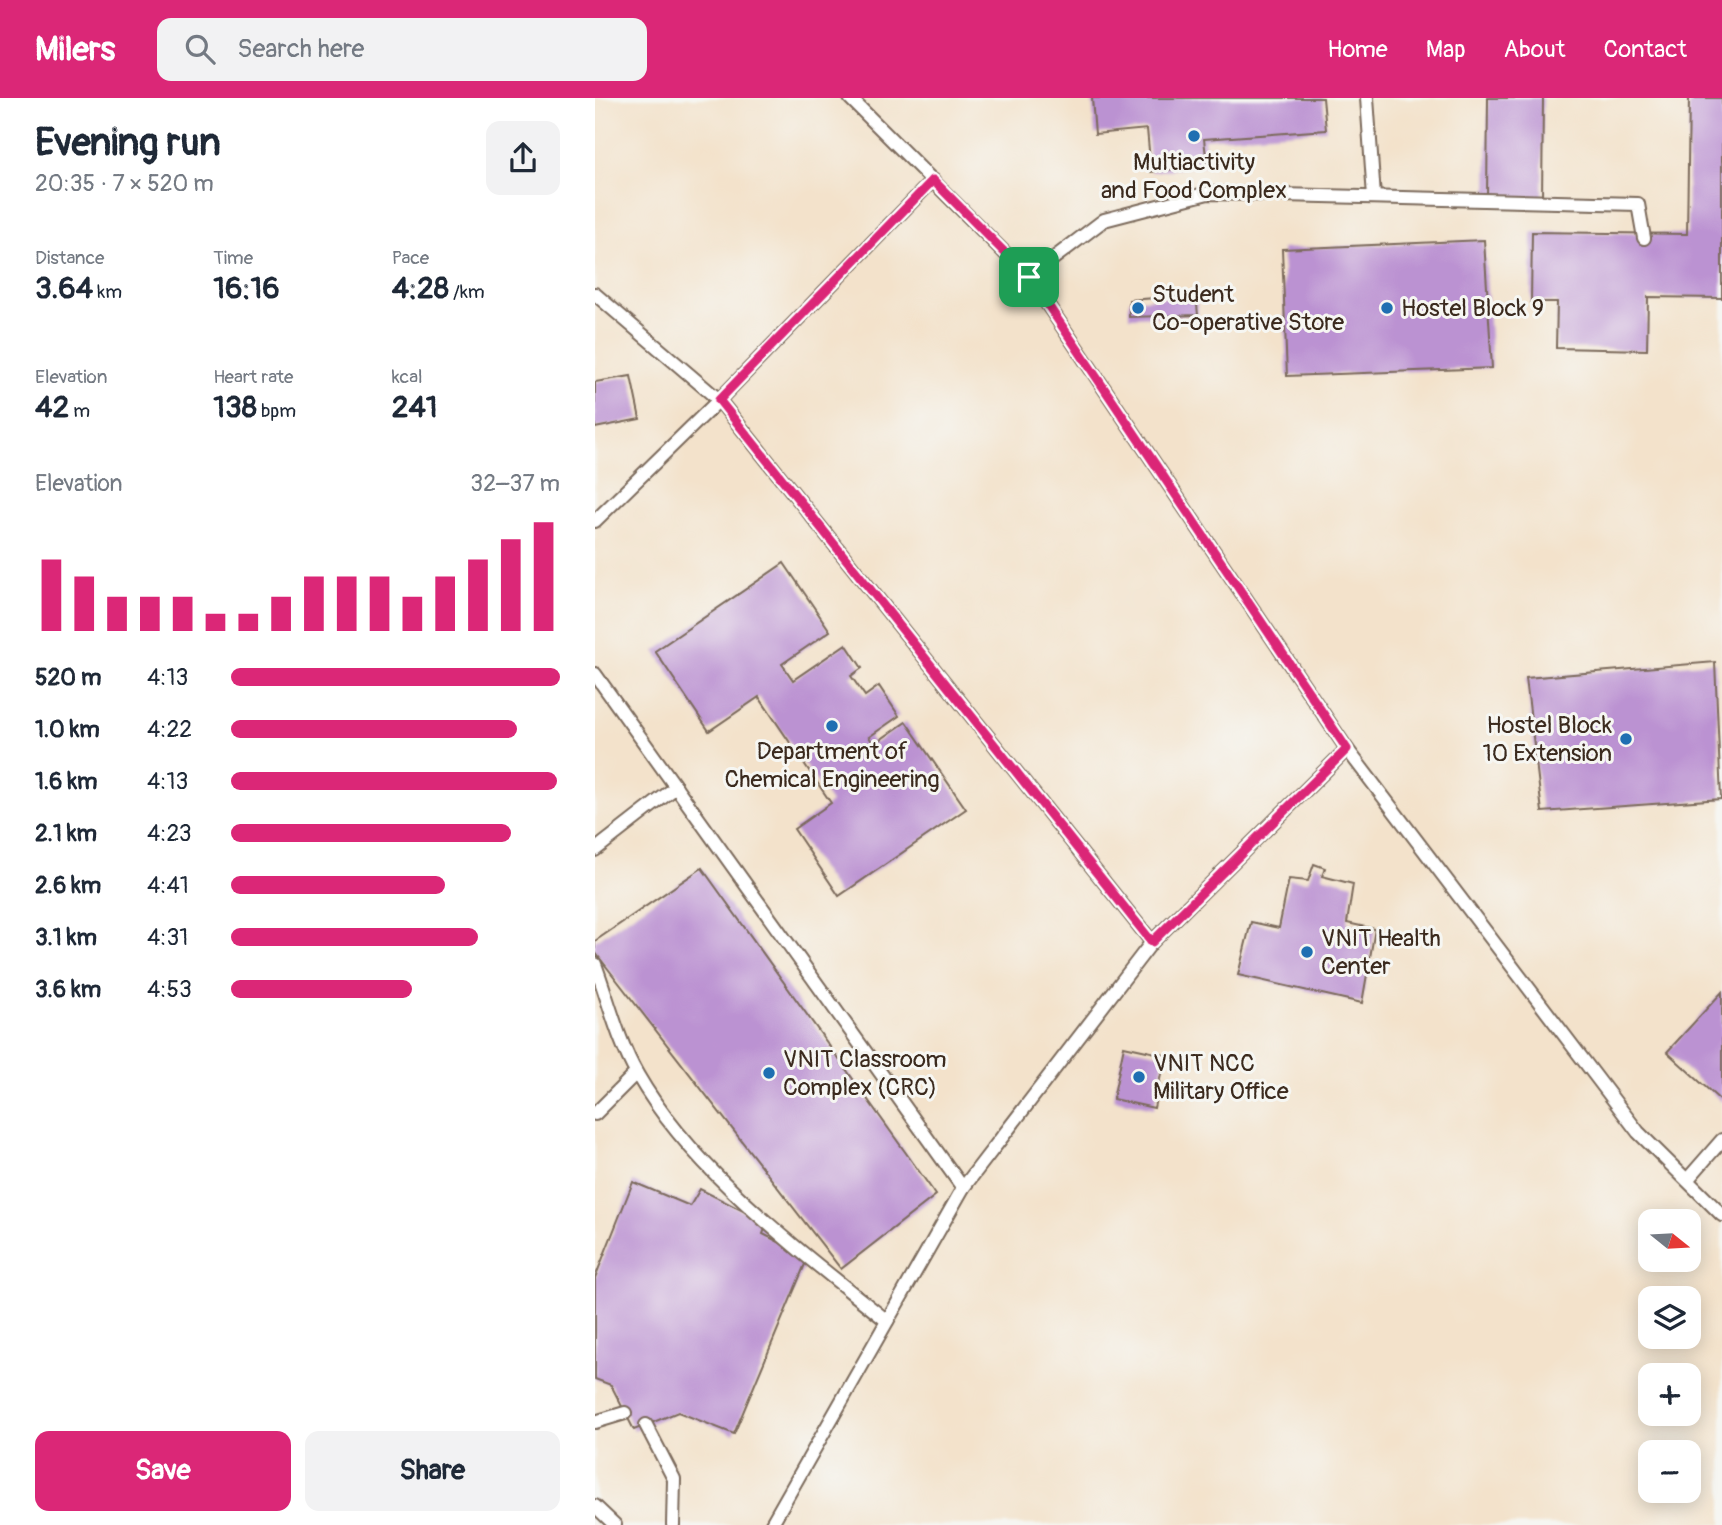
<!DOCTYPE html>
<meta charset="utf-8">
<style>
:root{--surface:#fff;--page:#f2f2f3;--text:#1f2937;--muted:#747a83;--accent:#db2777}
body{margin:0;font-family:Pangolin,sans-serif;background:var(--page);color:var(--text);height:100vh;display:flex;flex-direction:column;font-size:26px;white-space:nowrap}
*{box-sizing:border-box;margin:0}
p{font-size:23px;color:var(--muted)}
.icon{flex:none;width:38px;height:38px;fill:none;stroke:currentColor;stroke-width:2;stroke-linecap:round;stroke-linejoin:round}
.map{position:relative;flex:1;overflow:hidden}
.sheet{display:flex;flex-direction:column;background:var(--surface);width:595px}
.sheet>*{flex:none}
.needle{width:46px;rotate:108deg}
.tools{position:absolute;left:1043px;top:1111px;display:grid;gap:14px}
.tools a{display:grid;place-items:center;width:63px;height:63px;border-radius:14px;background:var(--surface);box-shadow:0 4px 18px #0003;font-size:35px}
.pin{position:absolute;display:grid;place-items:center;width:60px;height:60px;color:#fff;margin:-30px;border-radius:14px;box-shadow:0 4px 10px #0006}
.round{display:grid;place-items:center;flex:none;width:74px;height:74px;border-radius:14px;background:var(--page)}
.overview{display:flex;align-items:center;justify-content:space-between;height:119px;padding:0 35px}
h1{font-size:38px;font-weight:800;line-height:52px}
.metrics{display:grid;grid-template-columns:repeat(3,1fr);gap:10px;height:119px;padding:7px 35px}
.metrics div{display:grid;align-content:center}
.metrics b{font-size:30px;font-weight:800}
.metrics small{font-size:19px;font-weight:400}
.metrics p{font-size:19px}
.chart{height:196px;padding:14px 35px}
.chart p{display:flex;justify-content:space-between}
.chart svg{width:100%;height:126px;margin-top:7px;stroke:var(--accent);stroke-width:6}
.action{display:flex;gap:14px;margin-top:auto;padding:14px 35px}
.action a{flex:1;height:80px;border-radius:14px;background:var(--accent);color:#fff;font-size:28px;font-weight:800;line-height:80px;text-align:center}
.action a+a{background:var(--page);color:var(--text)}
ul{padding:0 35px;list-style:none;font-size:23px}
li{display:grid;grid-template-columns:112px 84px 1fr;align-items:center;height:52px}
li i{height:18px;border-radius:9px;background:var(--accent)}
header{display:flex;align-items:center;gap:42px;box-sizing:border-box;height:98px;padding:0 35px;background:var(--accent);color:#fff}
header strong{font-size:33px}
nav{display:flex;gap:38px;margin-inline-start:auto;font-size:24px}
.search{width:490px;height:63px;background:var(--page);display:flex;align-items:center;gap:18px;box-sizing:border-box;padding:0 24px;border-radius:14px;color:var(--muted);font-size:26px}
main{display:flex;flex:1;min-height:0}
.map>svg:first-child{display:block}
.building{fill:#bb92d2}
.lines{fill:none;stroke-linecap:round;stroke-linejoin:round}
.service-casing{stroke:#7b6a5b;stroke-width:16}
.service{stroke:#fff;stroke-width:12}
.route-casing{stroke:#fff;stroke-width:14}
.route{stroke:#db2777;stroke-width:9}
.poi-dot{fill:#1f6fb2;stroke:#f6f6f2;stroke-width:2.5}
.labels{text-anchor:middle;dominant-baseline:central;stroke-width:6;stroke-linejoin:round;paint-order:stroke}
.poi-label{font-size:24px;fill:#3b2a1e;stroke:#f6f6f2;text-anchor:start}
</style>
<header>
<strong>Milers</strong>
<div class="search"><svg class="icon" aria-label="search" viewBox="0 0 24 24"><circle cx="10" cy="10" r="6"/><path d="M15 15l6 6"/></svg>Search here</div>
<nav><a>Home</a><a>Map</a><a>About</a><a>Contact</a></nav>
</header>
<main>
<section class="sheet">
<div class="overview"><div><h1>Evening run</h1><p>20:35 · 7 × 520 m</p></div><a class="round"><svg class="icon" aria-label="share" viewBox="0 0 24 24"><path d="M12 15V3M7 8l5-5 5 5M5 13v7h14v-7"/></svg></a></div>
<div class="metrics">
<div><p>Distance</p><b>3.64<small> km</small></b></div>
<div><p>Time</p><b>16:16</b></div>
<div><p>Pace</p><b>4:28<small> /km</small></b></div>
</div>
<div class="metrics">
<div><p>Elevation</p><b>42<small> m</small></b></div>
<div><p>Heart rate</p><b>138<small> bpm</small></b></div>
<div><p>kcal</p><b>241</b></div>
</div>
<div class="chart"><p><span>Elevation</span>32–37 m</p>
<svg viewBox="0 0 160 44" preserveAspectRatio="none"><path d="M5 44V19M15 44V25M25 44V32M35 44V32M45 44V32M55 44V38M65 44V38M75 44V32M85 44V25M95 44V25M105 44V25M115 44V32M125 44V25M135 44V19M145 44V12M155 44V6"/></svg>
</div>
<ul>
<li><b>520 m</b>4:13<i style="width:100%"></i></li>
<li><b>1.0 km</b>4:22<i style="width:87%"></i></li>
<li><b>1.6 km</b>4:13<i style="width:99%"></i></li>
<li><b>2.1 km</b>4:23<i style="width:85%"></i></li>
<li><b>2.6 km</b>4:41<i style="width:65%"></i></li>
<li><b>3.1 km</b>4:31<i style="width:75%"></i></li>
<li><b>3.6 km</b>4:53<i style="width:55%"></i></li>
</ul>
<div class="action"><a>Save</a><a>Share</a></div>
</section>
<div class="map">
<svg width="1127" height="1427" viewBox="0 0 1127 1427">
<rect width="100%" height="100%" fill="#f6f6f2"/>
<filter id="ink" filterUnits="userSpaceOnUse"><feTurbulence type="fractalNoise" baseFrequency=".0143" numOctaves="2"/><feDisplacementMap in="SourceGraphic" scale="14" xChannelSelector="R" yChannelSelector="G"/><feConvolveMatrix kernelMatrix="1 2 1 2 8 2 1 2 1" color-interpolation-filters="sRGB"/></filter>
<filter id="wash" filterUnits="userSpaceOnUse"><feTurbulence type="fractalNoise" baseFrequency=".00686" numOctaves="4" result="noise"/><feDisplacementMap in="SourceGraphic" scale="28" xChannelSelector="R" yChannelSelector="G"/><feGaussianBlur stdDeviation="1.57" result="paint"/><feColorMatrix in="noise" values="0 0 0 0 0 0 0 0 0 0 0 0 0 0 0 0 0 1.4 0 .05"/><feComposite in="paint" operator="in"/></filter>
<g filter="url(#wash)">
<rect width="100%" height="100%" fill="#f3e2cb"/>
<g id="blocks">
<g class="building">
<polygon points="497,0 728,0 731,32 609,41 612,67 556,74 552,31 500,36"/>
<polygon points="893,0 948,0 947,103 892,101"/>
<polygon points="1094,0 1127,0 1127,200 1053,199 1052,252 961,250 962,204 936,204 937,134 1092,136"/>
<polygon points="889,142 897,270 692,278 687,151"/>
<polygon points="601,197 603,217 534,219 534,202"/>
<polygon points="36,278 45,321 0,330 0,284"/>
<polygon points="189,465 235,533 187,566 198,582 251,546 267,570 256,578 270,598 284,588 304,618 274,639 279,646 311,624 371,711 244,798 199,731 236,705 164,599 114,633 60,553"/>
<polygon points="1120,564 1126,701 947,714 931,580"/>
<polygon points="719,766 730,770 727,778 758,786 752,825 780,831 767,905 643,877 656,824 684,830 694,781 713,783"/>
<polygon points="107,770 341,1097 246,1171 0,854 0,843"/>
<polygon points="1127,894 1127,1004 1072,954"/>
<polygon points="529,948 570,957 559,1010 518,1001"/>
<polygon points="38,1084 95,1108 105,1091 172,1125 168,1136 213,1159 139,1336 83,1314 39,1332 16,1287 0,1281 0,1180"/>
</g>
</g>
</g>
<g filter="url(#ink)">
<use href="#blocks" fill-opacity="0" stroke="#7b6a5b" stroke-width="2"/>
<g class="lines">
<defs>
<g id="service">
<polyline points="255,0 434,179 752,651 1043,1034 1127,1117"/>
<polyline points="772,0 779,99"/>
<polyline points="434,179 509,122 613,95 1043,106 1049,140"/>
<polyline points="0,196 124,302 557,844"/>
<polyline points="0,423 124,302 338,82"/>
<polyline points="0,576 368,1090"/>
<polyline points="0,752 81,689"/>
<path d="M 0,866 C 13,901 23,943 42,976 C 98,1074 206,1153 292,1223"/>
<polyline points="0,1016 41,975"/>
<polyline points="1092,1082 1127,1042"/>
<polyline points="0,1324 30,1315"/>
<polyline points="51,1327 79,1381 78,1427"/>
<polyline points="0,1408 20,1427"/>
<polyline points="176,1427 368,1090 557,844 752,651"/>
</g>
</defs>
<use href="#service" class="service-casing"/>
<use href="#service" class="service"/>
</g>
</g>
<g class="lines" filter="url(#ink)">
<defs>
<polygon id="route" points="338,82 434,179 752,651 557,844 124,302"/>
</defs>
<use href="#route" class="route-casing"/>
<use href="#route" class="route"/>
</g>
<g class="poi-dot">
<circle cx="599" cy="38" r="7"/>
<circle cx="543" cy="210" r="7"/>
<circle cx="792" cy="210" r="7"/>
<circle cx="237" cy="628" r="7"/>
<circle cx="1031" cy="641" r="7"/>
<circle cx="712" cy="854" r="7"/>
<circle cx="174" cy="975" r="7"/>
<circle cx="544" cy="979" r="7"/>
</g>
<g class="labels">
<g class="poi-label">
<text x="599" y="64" text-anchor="middle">Multiactivity<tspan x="599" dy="28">and Food Complex</tspan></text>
<text x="557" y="196">Student<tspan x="557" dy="28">Co-operative Store</tspan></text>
<text x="806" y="210">Hostel Block 9</text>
<text x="1017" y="627" text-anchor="end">Hostel Block<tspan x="1017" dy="28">10 Extension</tspan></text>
<text x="237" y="653" text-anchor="middle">Department of<tspan x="237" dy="28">Chemical Engineering</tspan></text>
<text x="726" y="840">VNIT Health<tspan x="726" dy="28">Center</tspan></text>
<text x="188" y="961">VNIT Classroom<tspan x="188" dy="28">Complex (CRC)</tspan></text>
<text x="558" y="965">VNIT NCC<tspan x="558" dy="28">Military Office</tspan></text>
</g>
</g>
</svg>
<div class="tools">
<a><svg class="needle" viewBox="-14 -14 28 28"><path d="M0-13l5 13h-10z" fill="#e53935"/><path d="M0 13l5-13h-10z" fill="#747a83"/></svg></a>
<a><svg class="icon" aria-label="layers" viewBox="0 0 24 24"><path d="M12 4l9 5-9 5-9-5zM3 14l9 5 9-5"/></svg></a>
<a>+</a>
<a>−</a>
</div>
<div class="pin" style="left:434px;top:179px;background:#1e9e55"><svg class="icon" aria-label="arrive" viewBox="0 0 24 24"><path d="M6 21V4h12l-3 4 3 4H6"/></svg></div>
</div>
</main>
